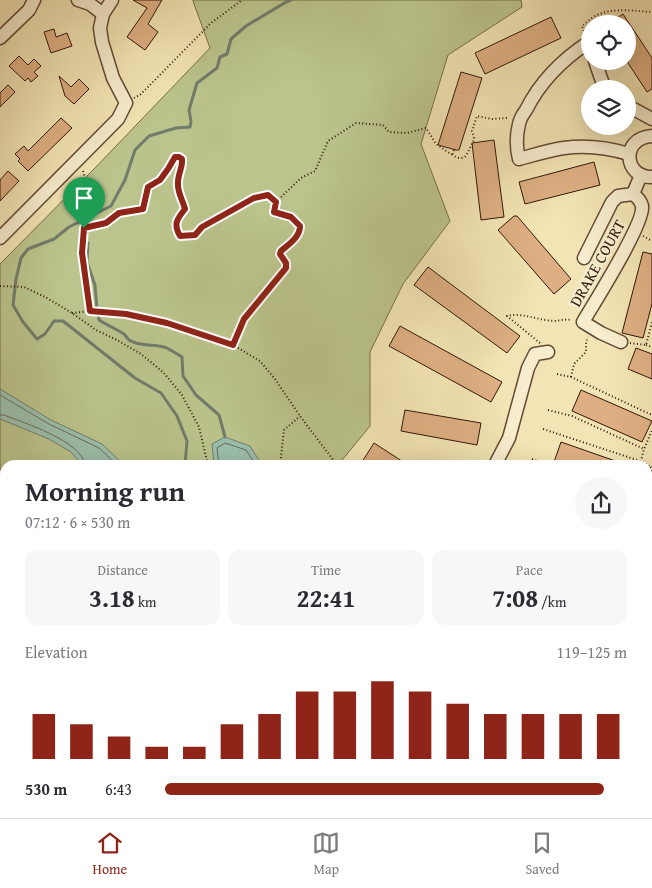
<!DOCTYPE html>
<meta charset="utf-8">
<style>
:root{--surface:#fff;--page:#f7f7f7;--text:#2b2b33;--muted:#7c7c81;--line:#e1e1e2;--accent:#8f2418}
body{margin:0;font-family:"Gentium Book Plus",serif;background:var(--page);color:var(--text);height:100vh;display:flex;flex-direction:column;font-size:19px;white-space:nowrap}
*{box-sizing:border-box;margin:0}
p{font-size:16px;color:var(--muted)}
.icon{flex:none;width:28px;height:28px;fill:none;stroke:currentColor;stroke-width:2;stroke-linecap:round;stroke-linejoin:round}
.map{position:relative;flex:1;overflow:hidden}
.drawer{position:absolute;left:0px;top:460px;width:652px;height:359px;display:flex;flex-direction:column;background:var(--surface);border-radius:15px 15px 0 0;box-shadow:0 5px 20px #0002}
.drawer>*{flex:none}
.controls{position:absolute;left:581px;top:15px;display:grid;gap:10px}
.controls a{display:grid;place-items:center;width:55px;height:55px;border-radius:50%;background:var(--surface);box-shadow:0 5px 20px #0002;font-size:25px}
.pin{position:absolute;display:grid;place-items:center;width:42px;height:42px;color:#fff;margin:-51px -21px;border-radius:50% 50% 50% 0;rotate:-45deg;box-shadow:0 0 5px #0007}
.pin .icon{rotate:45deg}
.round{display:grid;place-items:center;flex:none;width:52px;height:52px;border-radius:26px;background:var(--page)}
.summary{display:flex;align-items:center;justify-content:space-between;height:85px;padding:0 25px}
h1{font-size:28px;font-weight:600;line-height:38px}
.metrics{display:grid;grid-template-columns:repeat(3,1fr);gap:8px;height:85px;padding:5px 25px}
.metrics div{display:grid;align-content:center;border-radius:12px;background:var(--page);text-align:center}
.metrics b{font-size:25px;font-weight:600}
.metrics small{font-size:14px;font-weight:400}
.metrics p{font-size:14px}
.chart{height:140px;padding:10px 25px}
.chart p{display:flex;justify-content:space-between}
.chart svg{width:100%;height:90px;margin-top:5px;stroke:var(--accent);stroke-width:6}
ul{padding:0 25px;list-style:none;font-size:16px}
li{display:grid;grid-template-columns:80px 60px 1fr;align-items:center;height:38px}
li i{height:12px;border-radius:6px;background:var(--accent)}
.menu{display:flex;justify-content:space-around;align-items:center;height:70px;border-top:1px solid var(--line);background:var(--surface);font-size:14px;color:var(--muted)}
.menu a{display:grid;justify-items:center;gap:2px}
.menu .on{color:var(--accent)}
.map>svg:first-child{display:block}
.green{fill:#bbc48c;stroke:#776e4b}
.water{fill:#9bbfac;stroke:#717c6b}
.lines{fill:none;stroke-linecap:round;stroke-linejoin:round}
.shore{stroke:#676b5b;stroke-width:1}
.stream{stroke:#717c6b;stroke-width:3}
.building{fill:#ddaf82;stroke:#33170a}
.minor-casing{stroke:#634a34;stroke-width:15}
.path{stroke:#33170a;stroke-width:2;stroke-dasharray:1 2.5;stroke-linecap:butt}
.minor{stroke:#f7edce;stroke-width:12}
.route-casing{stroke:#fff;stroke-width:10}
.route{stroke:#8f2418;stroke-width:6}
.labels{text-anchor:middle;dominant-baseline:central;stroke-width:5;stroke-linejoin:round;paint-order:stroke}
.street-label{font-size:16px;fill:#33170a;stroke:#f7edce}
</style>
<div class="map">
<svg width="652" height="818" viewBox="0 0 652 818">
<rect width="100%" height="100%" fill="#f2e4b4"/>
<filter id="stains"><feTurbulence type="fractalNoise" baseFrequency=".004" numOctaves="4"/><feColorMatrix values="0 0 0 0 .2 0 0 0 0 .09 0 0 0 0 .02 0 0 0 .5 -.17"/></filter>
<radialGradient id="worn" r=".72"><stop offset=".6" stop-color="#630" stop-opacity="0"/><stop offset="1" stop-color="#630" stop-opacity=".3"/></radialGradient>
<g class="green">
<polygon points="193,0 521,0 522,7 448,55 421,144 450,221 403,284 370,352 370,426 338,465 5,465 5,473 0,469 0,264 93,170 210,48 193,1"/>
<polygon points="114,814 294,814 296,818 116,818"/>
</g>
<g class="water">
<polygon points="0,389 51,420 102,444 124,465 82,465 71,452 49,439 0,419"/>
<polygon points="225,437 250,446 262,465 214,465 212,444"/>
<polygon points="158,814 186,814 187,818 160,818"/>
</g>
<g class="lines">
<g class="shore">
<polyline points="0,395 49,424 99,448 117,465"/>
<path d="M 0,415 L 4,415 C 24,423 82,441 85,465"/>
<polyline points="219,465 217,448 225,443 246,450 256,465"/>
</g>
<g class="stream">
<polyline points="88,243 87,262 95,285 97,309"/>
<path d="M 98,314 L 99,320 C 107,325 116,329 124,334 C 126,336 127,338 129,340 C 139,347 154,344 164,347 C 167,347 178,355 182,357 L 183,376 L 196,395 L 219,415 L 225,437"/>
<polyline points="185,465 187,441 177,416 161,393 135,378 63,321 54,321 45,334 37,339 23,322 13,305 16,279 21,258 28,249 54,239 69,227 111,206 125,180 135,150 149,136 176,128 190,127 191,121 189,110 197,83 217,68 220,57 227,54 231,39 246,26 286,2 291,0"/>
</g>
</g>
<g class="building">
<polygon points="133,0 162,0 148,24 158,32 145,50 127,37 147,8"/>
<polygon points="623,14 652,58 652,89 647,92 628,63 628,24 608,24"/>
<polygon points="551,17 561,38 485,74 475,53"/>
<polygon points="54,29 56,37 67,33 72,46 51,53 44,32"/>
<polygon points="19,56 28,65 34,59 41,66 34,72 38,76 31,82 28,78 25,81 9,66"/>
<polygon points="461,72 482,78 459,150 456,150 438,145"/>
<polygon points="59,76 71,87 79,79 89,89 74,104 65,96"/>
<polygon points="8,85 15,92 0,107 0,93"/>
<polygon points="61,118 72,128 28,171 18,161 20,159 15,154 24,146 28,151"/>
<polygon points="494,140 504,217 481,220 472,143"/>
<polygon points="594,162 600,185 525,204 519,182"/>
<polygon points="8,171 19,181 0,201 0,180"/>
<polygon points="514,216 517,216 571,279 554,294 498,230"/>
<polygon points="643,252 652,254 652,304 643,338 622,333"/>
<polygon points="428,267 520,336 507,353 414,285"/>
<polygon points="400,326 502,382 491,402 389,346"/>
<polygon points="636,348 652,354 652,379 628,369"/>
<polygon points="581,390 652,421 642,442 572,411"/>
<polygon points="405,410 481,423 477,445 401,431"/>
<polygon points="561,442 624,464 624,465 561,465 554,462"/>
<polygon points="374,443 408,465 367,465 362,462"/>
</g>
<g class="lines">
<defs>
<g id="minor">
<polyline points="78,0 90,4 103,14"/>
<polyline points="0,38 29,10 34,0"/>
<path d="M 590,45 L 589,42 C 563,59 540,82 526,110 C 523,114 520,119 519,124 C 516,136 516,147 519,159 C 534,155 549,150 564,148 C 586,145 609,148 629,154"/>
<polyline points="595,61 603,84 607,89"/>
<polyline points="628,106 652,119"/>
<path d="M 652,136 C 620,138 624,178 652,177"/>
<polyline points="0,238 118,119 126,103 113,78 102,42 100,28 103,14 112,0"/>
<polyline points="584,258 612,202 618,196 633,194 641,175"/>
<path d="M 621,342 L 601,333 L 583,322 C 594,303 645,223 642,206 C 641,201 637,197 633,194"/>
<polyline points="495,465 509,438 528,368 535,354 548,352"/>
<polyline points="648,563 652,562"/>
<polyline points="0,653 5,654"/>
<polyline points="0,811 5,812"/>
<polyline points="12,814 21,816 29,814"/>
<polyline points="553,814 556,818"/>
</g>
</defs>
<use href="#minor" class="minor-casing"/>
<g class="path">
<path d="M 584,31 L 582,26 C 586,23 590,19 595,16 C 613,7 633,11 652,12"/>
<polyline points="134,98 141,94 148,87 211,23 242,0"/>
<path d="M 454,150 L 453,154 C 456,159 462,159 466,156 L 473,142 L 474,138 L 472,131 L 477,116 L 492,119 L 506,118 L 509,119"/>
<polyline points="83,171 84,174 86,197 84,228"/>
<polyline points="276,202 301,178 315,171 328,141 356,123 383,125 389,132 407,133 426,128 436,144 454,156"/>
<polyline points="643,236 652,241"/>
<polyline points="0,286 24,287 47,298 72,313 96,330 115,339 141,354 164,373 182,395 199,427 208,465"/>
<path d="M 91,311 L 82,253 L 84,228 L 106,223 L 119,213 L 143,209 L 148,187 L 160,180 L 168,169 L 175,157 L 179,157 L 182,159 C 183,167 178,174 178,182 C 177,193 183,200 185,209 C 177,219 173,224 179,236 L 195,235 L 202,227 L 254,198 L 268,195 L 276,202 L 274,212 L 291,217 L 300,226 C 300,237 289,244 281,251 L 280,254 L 286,263 L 286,267 L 244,319 L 233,345"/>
<polyline points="72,313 91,311 126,314 167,323 233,345 260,361 275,379 300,416 337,465"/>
<path d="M 540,343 L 507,316 C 523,312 539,321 556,321 C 561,320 566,319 572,320"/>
<polyline points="630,343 646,345 652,322"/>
<polyline points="646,345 652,347"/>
<polyline points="557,374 571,377 652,415"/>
<polyline points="571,377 574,364 586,352 586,342 588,337"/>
<polyline points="548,410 572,416 644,449"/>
<polyline points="543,429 643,462 650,467 652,467"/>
<polyline points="532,459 547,465"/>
<polyline points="280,465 284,430 300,416"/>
<polyline points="640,465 644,449 652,430"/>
<polyline points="650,467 652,474"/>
<polyline points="648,581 652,584"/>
<polyline points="648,619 652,622"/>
<polyline points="648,709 652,711"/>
<polyline points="648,738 652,766"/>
<polyline points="648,792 652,793"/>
<polyline points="197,814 199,818"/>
<polyline points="229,814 236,815 242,818"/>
<polyline points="303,814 305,818"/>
<polyline points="578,818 579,814"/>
</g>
<use href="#minor" class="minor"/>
</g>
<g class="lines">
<defs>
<path id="route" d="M 175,157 L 179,157 L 182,159 C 183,167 178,174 178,182 C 177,193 183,200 185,209 C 177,219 173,224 180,236 L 195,235 L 202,227 L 254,198 L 268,195 L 276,202 L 274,212 L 291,217 L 300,226 C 300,237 289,244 281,251 L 280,254 L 286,263 L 286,268 L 244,319 L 233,345 L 167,323 L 126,314 L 90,311 L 82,253 L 84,228 L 106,223 L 119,213 L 143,209 L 148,187 L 160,180 L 168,169 Z"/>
</defs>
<use href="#route" class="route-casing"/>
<use href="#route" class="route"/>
</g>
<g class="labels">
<g class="street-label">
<text transform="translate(597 263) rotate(-61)">DRAKE COURT</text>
</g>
</g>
<rect width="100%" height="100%" filter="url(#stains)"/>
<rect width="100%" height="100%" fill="url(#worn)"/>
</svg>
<div class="controls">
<a><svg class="icon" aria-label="locate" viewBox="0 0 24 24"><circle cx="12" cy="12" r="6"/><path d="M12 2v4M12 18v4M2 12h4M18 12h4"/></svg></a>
<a><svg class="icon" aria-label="layers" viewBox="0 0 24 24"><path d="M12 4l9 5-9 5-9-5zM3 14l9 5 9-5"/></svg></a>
</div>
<div class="pin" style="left:84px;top:228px;background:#1e9e55"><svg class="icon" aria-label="arrive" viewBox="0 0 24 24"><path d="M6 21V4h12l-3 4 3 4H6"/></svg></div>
<section class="drawer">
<div class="summary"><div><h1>Morning run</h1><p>07:12 · 6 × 530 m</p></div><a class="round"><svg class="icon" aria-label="share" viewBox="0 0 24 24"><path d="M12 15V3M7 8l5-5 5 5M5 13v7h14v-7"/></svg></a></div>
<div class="metrics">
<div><p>Distance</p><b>3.18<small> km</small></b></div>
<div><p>Time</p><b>22:41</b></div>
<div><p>Pace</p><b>7:08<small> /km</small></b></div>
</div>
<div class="chart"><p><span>Elevation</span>119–125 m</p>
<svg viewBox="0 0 160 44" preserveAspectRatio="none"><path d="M5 44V22M15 44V27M25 44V33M35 44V38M45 44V38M55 44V27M65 44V22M75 44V11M85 44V11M95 44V6M105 44V11M115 44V17M125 44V22M135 44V22M145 44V22M155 44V22"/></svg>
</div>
<ul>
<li><b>530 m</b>6:43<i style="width:95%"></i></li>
</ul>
</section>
</div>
<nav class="menu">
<a class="on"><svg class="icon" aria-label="home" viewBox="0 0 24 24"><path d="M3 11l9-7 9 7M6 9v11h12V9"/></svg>Home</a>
<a><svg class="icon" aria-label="map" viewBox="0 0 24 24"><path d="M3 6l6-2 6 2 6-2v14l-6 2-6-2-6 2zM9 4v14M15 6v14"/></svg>Map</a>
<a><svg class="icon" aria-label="saved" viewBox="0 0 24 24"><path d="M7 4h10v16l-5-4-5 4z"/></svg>Saved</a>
</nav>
